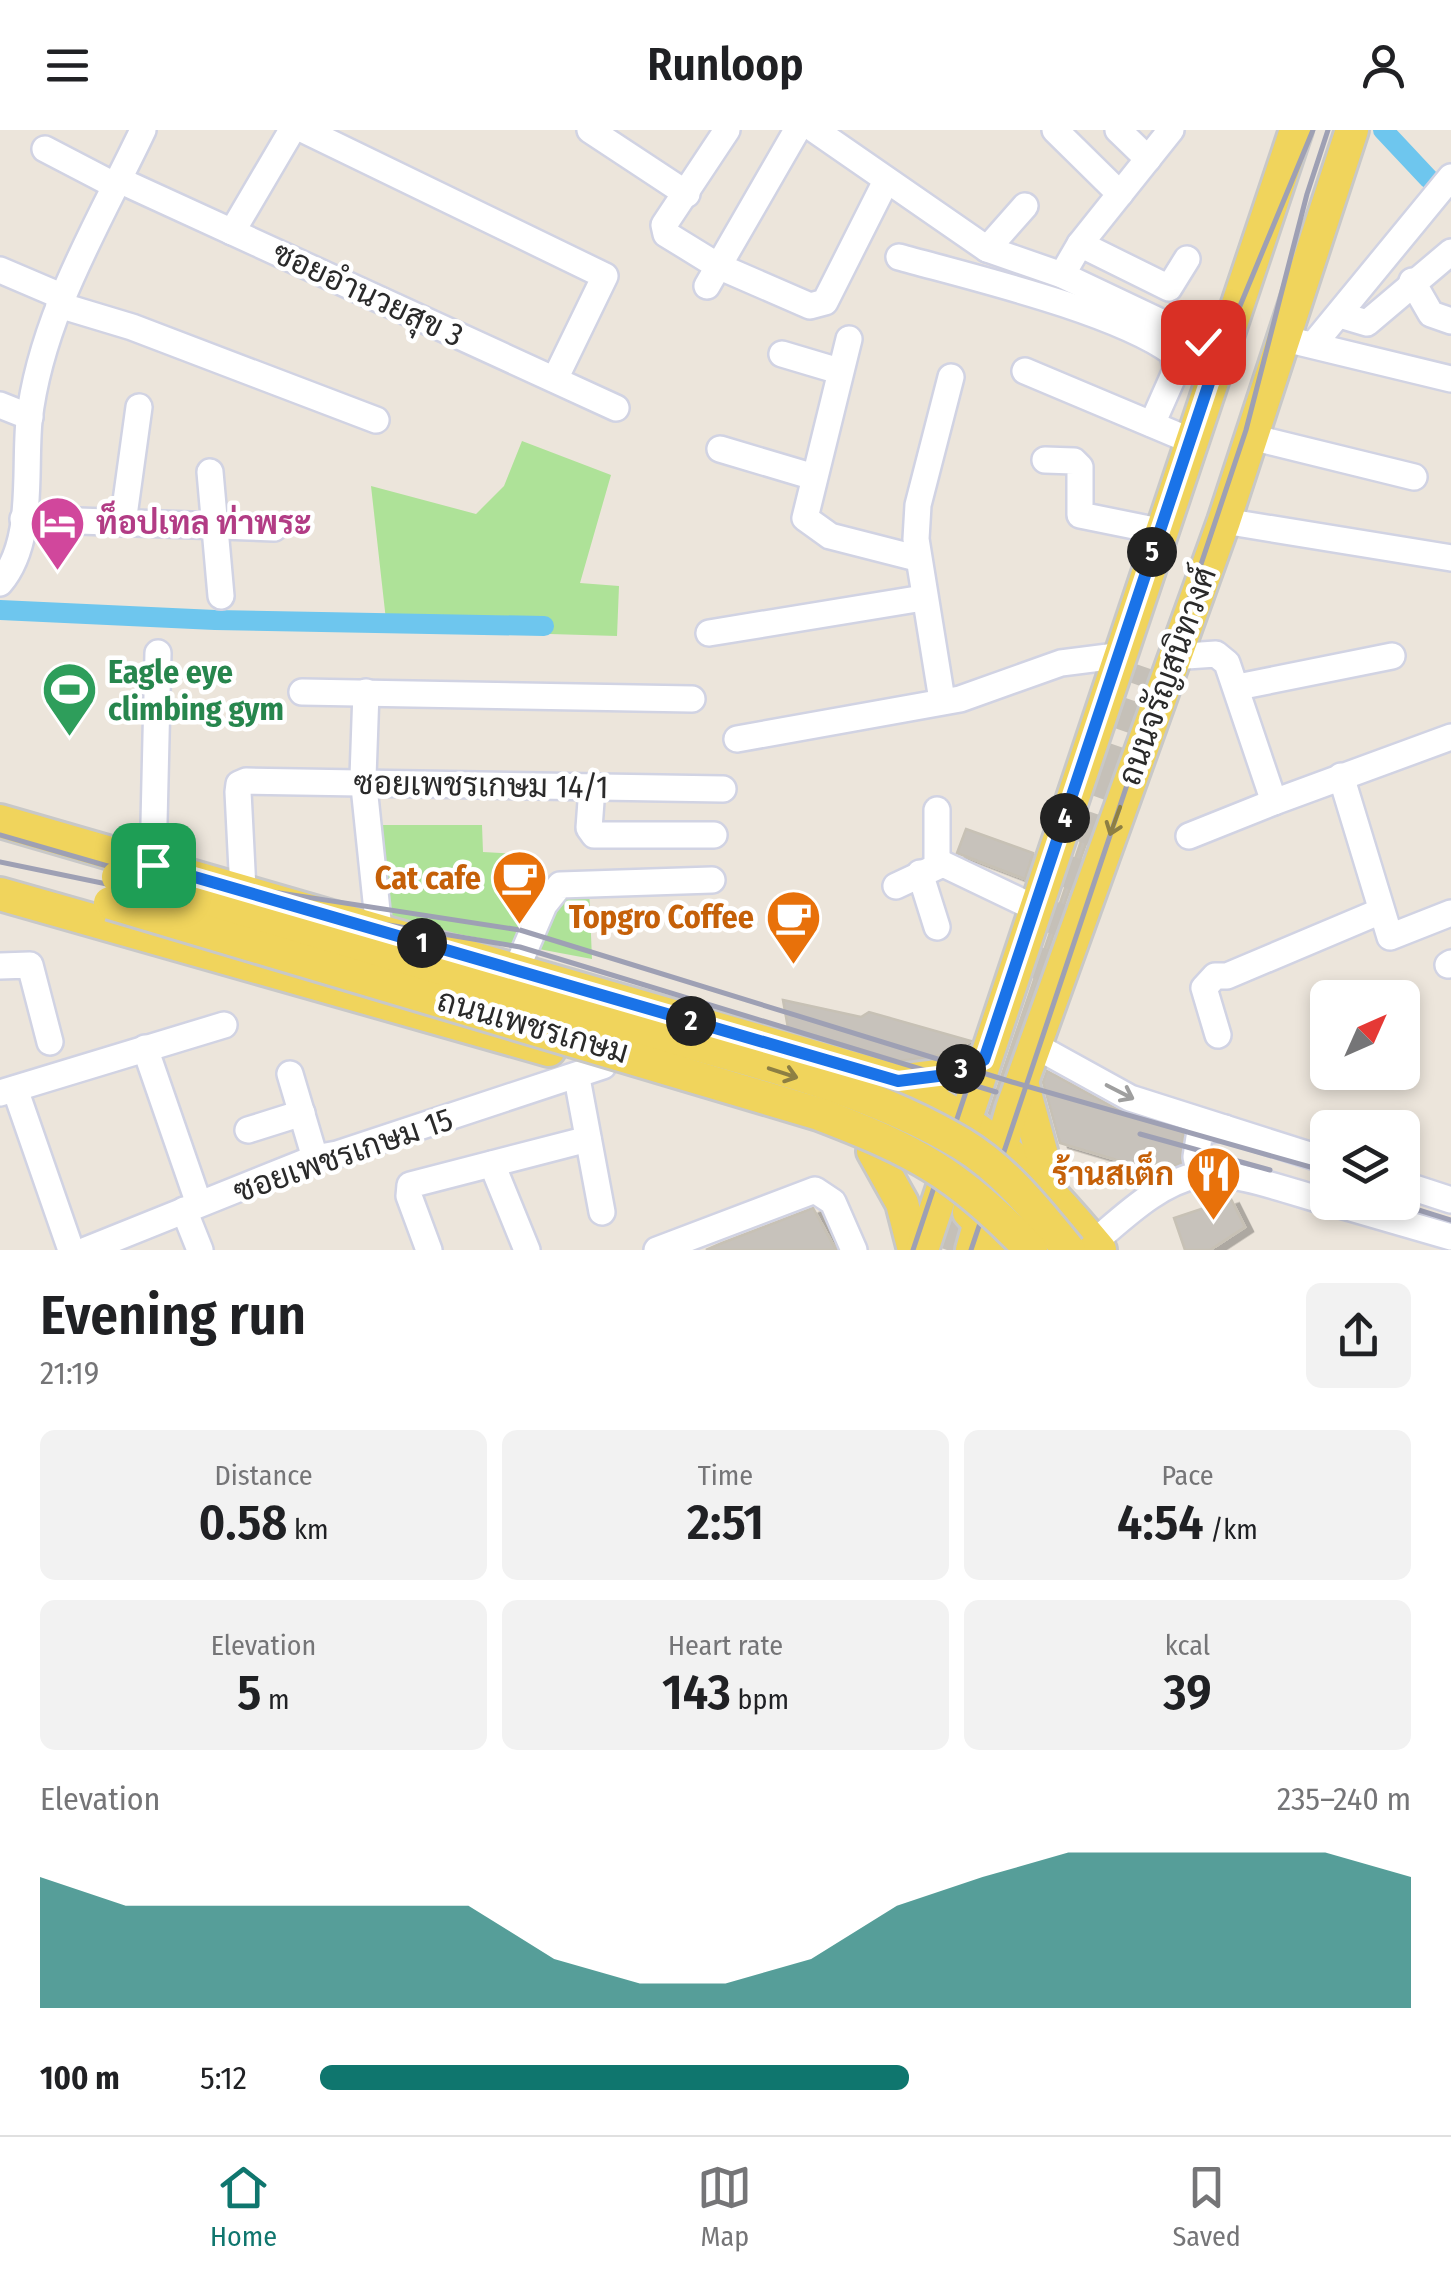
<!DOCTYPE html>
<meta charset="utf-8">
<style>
:root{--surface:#fff;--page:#f2f2f2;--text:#202124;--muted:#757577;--line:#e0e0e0;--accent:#0f766e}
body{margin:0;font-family:"Fira Sans Condensed",Sarabun,sans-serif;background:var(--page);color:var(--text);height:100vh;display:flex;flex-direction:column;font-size:38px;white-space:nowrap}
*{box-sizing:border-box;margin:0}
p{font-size:32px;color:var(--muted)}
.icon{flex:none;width:55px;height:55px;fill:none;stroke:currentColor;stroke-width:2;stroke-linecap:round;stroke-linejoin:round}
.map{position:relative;height:1120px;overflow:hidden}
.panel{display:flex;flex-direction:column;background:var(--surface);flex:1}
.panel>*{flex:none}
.needle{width:65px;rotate:45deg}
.buttons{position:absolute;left:1310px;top:850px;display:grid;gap:20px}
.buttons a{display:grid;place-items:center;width:110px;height:110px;border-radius:15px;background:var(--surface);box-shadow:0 5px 15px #0003;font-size:50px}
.pin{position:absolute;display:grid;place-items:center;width:85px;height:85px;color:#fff;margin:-42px;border-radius:20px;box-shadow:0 5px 15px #0006}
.km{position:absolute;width:50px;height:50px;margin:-25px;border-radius:50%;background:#222;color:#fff;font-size:28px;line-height:50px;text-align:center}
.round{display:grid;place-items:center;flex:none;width:105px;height:105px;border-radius:15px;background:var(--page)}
.overview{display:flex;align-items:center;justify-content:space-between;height:170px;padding:0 40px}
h1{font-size:55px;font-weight:600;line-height:75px}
.stats{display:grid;grid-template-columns:repeat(3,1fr);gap:15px;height:170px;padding:10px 40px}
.stats div{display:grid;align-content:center;border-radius:15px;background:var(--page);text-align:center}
.stats b{font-size:50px;font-weight:600}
.stats small{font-size:28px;font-weight:400}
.stats p{font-size:28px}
.chart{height:280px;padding:20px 40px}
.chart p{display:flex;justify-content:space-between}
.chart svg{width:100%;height:180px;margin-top:10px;fill:var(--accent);opacity:.7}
ul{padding:0 40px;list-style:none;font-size:32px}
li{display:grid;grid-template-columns:160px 120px 1fr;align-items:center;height:75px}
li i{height:25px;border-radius:12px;background:var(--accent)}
header{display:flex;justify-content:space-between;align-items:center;height:130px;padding:0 40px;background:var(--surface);font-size:45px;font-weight:600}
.tab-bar{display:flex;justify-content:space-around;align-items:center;height:140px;border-top:2px solid var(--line);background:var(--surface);font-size:28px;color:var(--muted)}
.tab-bar a{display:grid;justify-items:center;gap:5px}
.tab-bar .current{color:var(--accent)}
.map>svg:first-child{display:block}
.green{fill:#aee298}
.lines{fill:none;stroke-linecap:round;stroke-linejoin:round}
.canal{stroke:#6ec6ee;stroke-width:20}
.building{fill:#c7c2bb;stroke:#c7c1b5;stroke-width:2.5;filter:url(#shadow)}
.major-tunnel{stroke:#c5c0b8;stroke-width:32;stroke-dasharray:32 16;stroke-linecap:butt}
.minor-casing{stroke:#d1d3e3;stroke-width:30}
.major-casing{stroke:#c8c8c8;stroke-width:38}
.minor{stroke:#fff;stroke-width:25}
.major{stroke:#f0d45c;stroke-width:32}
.rail{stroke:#9ea0b4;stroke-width:5}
.major-bridge-casing{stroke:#c8c8c8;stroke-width:38;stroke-linecap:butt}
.major-bridge{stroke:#f0d45c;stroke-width:32}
.oneway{stroke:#8d7f43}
.oneway2{stroke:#9f9f9f}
.route-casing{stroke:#fff;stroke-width:20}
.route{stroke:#1a73e8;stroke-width:12}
.labels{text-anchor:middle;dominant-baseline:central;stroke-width:9;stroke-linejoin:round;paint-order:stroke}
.street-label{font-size:32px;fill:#2a2a2a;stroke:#fff}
.hotel-label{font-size:32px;font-weight:bold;fill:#b23c85;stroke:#fff;text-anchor:start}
.leisure-label{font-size:32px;font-weight:bold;fill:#27864d;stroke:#fff;text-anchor:start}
.food-label{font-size:32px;font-weight:bold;fill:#c56008;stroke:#fff;text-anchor:end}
</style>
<header><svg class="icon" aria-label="menu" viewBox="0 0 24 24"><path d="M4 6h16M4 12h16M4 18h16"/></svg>Runloop<svg class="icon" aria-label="person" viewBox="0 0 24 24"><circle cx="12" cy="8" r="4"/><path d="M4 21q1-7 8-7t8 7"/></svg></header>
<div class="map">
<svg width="1451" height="1120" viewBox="0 0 1451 1120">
<defs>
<filter id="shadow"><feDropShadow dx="8" dy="4.5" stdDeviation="0" flood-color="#0004"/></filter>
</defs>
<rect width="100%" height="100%" fill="#ece5db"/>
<g class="green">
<polygon points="522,311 611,345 580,453 619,456 617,506 387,499 371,356 476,384 504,356"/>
<polygon points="368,695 482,695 483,722 517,724 521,759 589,757 592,829 378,789"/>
</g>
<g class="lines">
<g class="canal">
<polyline points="1383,0 1429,49"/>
<polyline points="0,480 215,490 544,496"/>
</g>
</g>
<g class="building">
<polygon points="966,699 1033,723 1025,749 957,723"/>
<polygon points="1082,708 1086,714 990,984 989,983"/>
<polygon points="783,870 861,887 869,882 971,911 941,925 900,931 788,898"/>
<polygon points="1047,941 1122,982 1183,1002 1181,1033 1171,1037 1152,1032 1140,1037 1060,1013 1043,952"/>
<polygon points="1231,1069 1245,1097 1210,1120 1185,1120 1174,1088"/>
<polygon points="813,1078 836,1120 706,1120 722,1113"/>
</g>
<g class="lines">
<g class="major-tunnel">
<polyline points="1098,643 1136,534"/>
<polyline points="1041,851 1121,624"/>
<polyline points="947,1120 989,1001"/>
</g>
<defs>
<g id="minor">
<polyline points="304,0 605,146 555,249"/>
<polyline points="590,0 687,64"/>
<polyline points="727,0 664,95 666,104 718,136 810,176 825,172 886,51"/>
<polyline points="815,0 987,119 1062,145 1220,220"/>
<polyline points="1055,0 1120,64"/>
<polyline points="1118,0 1148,29"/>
<polyline points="45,19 116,56"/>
<polyline points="119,50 616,278"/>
<polyline points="232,102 292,0"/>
<polyline points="1080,114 1169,158 1187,129"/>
<polyline points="987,119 1025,76"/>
<path d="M 899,127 C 971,147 1116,181 1173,223 L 1176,240 L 1152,294"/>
<polyline points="0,140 61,166"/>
<polyline points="1062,145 1080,114 1171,0"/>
<polyline points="1412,151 1431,184 1451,191"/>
<polyline points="707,156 797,0"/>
<polyline points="59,175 132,197 376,290"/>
<polyline points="1340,185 1367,193 1451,122"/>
<polyline points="849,209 805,388 830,406 916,428"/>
<polyline points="1298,212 1451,249"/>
<polyline points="1313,215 1451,47"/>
<polyline points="782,224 839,241"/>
<polyline points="1025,241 1189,310"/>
<polyline points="0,275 30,287"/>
<polyline points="1251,307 1414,347"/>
<polyline points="720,319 814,347"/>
<polyline points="1045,330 1074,331 1080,337 1080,385 1159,401"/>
<polyline points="210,342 221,466"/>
<polyline points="23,389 274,398"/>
<polyline points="1224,391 1451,428"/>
<polyline points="123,393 139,277"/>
<path d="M 0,453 C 35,412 24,342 29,291 C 41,186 99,93 143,0"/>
<polyline points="709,503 923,468"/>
<polyline points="1172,527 1216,524 1227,533 1274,672 1451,607"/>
<polyline points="1238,557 1392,526"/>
<polyline points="302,562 692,569"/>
<polyline points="366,562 363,647 379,800"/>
<polyline points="942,570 916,409 918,375 951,247"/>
<polyline points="737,609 960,569 1061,533 1116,526"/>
<polyline points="1341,646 1390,807 1451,783"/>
<polyline points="592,658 589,698 594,705 714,705"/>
<polyline points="1189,706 1274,672"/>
<polyline points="153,735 158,523"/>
<polyline points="937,736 937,680"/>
<polyline points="920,743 937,797"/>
<polyline points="896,756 943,734 1037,779"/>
<polyline points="243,760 238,662 239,654 246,651 723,659"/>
<polyline points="1448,835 1451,833"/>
<polyline points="0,836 30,835 50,912"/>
<polyline points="516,840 544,775 560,755 712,750"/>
<polyline points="1218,905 1204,858 1215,846 1227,846 1381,781"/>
<polyline points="1034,915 1130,968 1328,1031"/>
<polyline points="145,918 199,1074"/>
<polyline points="290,944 315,1028"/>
<polyline points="577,948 602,1082"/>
<polyline points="15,959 71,1120"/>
<polyline points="0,963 224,895"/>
<polyline points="248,1000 302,983"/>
<polyline points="492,1034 527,1120"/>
<polyline points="1200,1045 1196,1027 1200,1001 1225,998"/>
<polyline points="1402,1054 1451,1070"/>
<polyline points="1330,1072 1451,1107"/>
<polyline points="184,1080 200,1120"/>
<path d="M 1094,1112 C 1124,1087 1158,1053 1198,1045 C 1231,1039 1294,1063 1328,1072"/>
<polyline points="86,1120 315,1028 337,1024 603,936"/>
<polyline points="429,1120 409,1066 410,1055 588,1009"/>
<polyline points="657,1120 815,1060 833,1072 854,1120"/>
</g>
<g id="major">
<path d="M 0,691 L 898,951 C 993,1003 1032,1037 1100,1120"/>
<polyline points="0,764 549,920"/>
<polyline points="898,951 946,945 984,930"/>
<polyline points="1022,952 1050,1054"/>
<polyline points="873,1021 902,1073 914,1120"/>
<polyline points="969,1082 1005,1120"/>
<polyline points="922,1120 1296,0"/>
<polyline points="972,1120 1012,979 1224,391 1352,0"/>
</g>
</defs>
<use href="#minor" class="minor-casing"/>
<use href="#major" class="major-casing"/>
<use href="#minor" class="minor"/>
<use href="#major" class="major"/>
<g class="rail">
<polyline points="0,705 111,737 520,800 1012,952 1328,1042"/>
<polyline points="0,732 160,765 341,787 520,817 996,962"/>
<polyline points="1140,1004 1270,1040"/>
<polyline points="1393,1072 1451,1090"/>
<polyline points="913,1120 1186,306 1313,0"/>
<polyline points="971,1120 1246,300 1307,64 1328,0"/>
</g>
<defs>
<g id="major-bridge">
<path d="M 118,747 C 288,797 458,846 627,895 C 738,928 862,954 962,1014 C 1005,1040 1038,1082 1069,1120"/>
<path d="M 110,773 L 819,984 C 916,1021 959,1044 1031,1120"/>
</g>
</defs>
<use href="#major-bridge" class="major-bridge-casing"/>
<use href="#major-bridge" class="major-bridge"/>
</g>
<defs><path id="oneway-shaft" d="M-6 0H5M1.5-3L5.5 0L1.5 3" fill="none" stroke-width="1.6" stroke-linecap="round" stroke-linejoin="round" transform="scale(2.5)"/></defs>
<g class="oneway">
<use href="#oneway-shaft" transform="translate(1115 691) rotate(110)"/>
<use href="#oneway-shaft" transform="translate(783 943) rotate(18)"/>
</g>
<use class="oneway2" href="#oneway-shaft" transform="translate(1120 962) rotate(27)"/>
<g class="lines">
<defs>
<polyline id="route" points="153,735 898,951 946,945 984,930 1220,220 1203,212"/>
</defs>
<use href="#route" class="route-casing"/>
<use href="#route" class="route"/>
</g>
<defs>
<symbol id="hotel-pin" viewBox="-11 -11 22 30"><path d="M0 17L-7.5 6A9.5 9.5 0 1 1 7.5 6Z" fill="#d1479c" stroke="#fff"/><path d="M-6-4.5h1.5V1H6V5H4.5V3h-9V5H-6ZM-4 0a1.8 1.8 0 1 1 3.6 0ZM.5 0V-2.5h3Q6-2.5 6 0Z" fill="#fff"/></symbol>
<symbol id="stadium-pin" viewBox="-11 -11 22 30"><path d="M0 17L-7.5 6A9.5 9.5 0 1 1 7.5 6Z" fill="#2e9e5b" stroke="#fff"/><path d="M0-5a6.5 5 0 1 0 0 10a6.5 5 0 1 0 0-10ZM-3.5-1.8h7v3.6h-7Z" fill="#fff"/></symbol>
<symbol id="cafe-pin" viewBox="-11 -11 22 30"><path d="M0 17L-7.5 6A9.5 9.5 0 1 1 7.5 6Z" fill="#e8710a" stroke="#fff"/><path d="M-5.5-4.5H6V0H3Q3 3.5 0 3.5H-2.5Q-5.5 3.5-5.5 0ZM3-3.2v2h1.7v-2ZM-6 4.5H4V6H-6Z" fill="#fff"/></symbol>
<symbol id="restaurant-pin" viewBox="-11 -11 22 30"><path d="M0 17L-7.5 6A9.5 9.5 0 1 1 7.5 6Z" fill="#e8710a" stroke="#fff"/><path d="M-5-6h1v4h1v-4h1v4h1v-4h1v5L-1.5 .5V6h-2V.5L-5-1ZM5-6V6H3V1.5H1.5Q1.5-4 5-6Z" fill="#fff"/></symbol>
</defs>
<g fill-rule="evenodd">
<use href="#hotel-pin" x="26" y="362" width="63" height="86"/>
<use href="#stadium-pin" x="38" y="528" width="63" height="86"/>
<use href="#cafe-pin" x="488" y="716" width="63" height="86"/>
<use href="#cafe-pin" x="762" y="756" width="63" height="86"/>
<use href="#restaurant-pin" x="1182" y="1012" width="63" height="86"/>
</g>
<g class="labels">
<g class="street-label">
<text transform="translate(368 164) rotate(25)">ซอยอำนวยสุข 3</text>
<text transform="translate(1167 546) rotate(-70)">ถนนจรัญสนิทวงศ์</text>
<text transform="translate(481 655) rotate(1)">ซอยเพชรเกษม 14/1</text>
<text transform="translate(533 896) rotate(16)">ถนนเพชรเกษม</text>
<text transform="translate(343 1025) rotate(-19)">ซอยเพชรเกษม 15</text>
</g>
<g class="hotel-label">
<text x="96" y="393">ท็อปเทล ท่าพระ</text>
</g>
<g class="leisure-label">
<text x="108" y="542">Eagle eye<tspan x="108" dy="37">climbing gym</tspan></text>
</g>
<g class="food-label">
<text x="481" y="748">Cat cafe</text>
<text x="754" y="787">Topgro Coffee</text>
<text x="1174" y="1044">ร้านสเต็ก</text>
</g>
</g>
</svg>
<div class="buttons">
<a><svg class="needle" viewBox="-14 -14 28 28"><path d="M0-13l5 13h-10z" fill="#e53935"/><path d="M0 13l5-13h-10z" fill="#757577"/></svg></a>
<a><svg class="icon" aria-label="layers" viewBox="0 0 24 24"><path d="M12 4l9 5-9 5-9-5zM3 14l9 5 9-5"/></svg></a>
</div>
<div class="pin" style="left:153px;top:735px;background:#1e9e55"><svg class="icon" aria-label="arrive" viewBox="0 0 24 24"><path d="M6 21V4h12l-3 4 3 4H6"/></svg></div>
<div class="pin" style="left:1203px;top:212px;background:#d93025"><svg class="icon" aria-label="check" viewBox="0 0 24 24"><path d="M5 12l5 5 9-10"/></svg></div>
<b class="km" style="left:422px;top:813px">1</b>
<b class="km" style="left:691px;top:891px">2</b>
<b class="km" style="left:961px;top:939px">3</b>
<b class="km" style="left:1065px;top:688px">4</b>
<b class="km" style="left:1152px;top:422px">5</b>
</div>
<section class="panel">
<div class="overview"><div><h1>Evening run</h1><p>21:19</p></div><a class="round"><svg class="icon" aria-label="share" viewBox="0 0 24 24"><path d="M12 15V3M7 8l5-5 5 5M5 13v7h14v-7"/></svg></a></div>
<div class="stats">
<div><p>Distance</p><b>0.58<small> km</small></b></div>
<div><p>Time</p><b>2:51</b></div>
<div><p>Pace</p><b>4:54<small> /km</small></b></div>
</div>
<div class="stats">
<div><p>Elevation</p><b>5<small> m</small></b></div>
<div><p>Heart rate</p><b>143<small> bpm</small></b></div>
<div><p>kcal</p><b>39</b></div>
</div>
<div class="chart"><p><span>Elevation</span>235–240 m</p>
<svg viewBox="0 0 160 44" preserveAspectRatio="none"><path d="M0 44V12L10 19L20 19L30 19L40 19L50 19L60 32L70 38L80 38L90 32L100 19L110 12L120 6L130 6L140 6L150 6L160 12V44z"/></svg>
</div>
<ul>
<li><b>100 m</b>5:12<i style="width:54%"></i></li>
</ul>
</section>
<nav class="tab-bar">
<a class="current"><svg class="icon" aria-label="home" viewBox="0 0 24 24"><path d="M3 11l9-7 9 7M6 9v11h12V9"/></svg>Home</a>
<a><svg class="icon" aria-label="map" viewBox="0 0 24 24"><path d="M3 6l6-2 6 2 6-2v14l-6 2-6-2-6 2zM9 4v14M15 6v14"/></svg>Map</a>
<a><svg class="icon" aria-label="saved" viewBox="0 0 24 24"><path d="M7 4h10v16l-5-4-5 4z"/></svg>Saved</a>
</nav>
